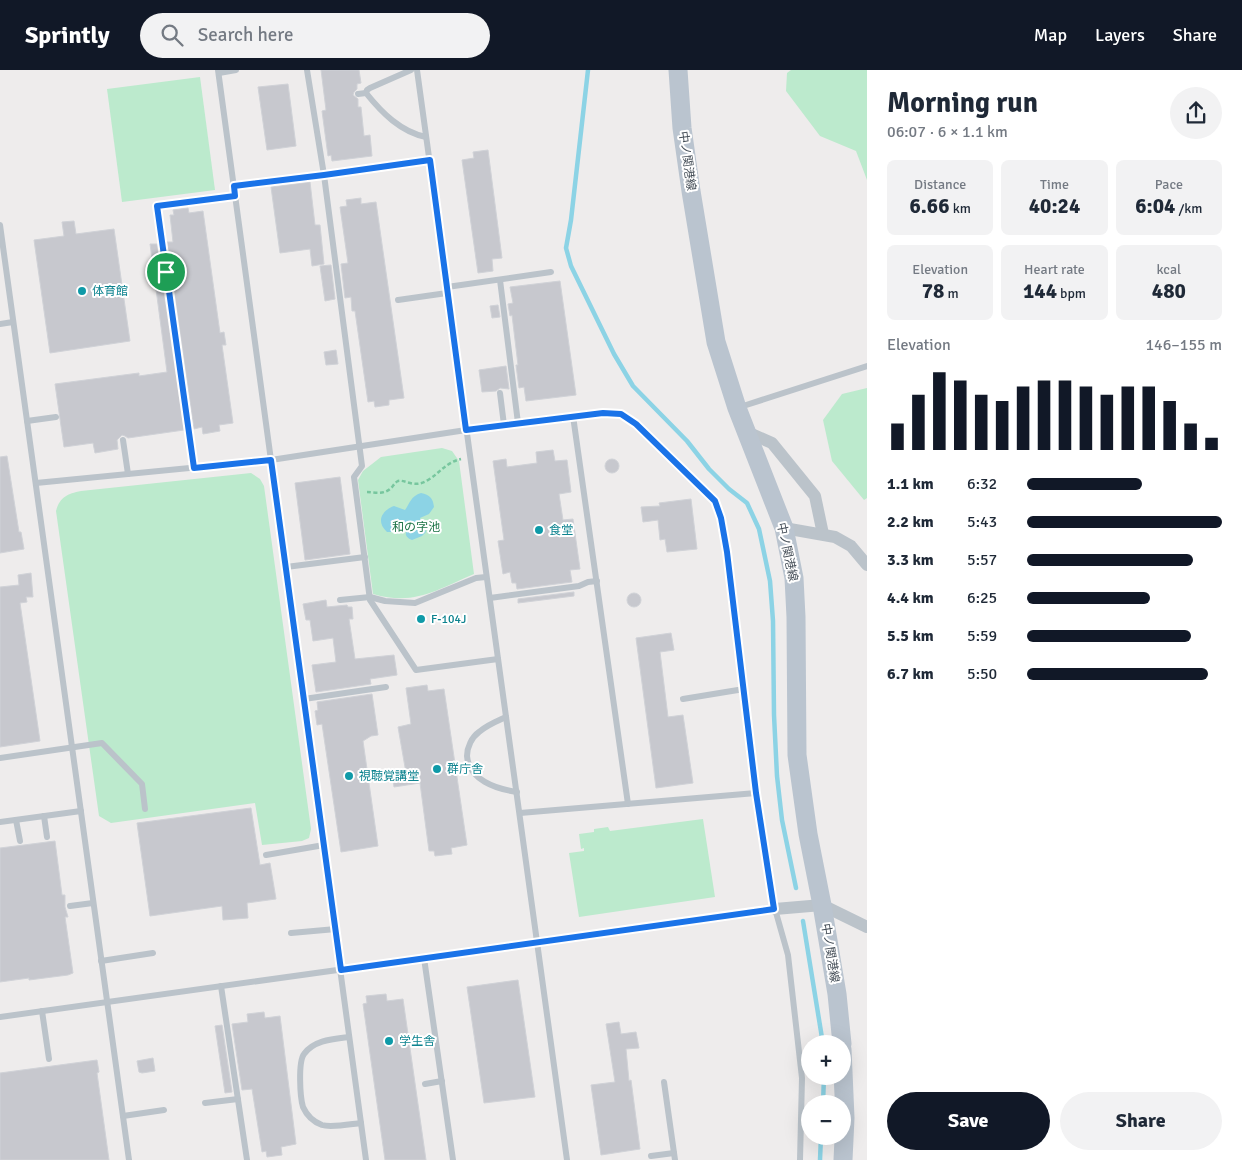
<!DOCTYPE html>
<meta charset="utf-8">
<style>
:root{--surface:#fff;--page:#f2f2f3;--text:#1f2937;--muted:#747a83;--accent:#111827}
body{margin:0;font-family:Signika,"Noto Sans JP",sans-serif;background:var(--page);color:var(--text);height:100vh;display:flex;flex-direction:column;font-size:19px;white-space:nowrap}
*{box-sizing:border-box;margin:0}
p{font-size:16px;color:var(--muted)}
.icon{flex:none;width:28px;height:28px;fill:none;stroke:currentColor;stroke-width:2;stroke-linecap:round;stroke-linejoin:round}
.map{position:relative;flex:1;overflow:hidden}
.details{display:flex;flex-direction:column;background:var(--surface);width:375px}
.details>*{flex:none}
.fabs{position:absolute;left:801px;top:965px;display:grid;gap:10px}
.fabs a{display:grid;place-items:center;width:50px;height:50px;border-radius:50%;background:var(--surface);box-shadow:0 5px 20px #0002;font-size:25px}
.pin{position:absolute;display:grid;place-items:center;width:42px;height:42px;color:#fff;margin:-21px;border:2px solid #fff;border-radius:50%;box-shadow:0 1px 5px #0007}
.round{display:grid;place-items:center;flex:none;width:52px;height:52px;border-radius:26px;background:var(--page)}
.headline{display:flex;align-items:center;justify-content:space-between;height:85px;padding:0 20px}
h1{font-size:28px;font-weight:700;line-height:38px}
.stats{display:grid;grid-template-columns:repeat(3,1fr);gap:8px;height:85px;padding:5px 20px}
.stats div{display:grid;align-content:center;border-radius:8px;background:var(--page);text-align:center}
.stats b{font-size:21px;font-weight:700}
.stats small{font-size:14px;font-weight:400}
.stats p{font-size:14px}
.chart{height:140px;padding:10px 20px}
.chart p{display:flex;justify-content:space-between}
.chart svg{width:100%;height:90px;margin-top:5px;stroke:var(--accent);stroke-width:6}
.cta{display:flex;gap:10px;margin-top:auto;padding:10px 20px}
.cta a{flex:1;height:58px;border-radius:30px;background:var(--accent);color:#fff;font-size:20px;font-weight:700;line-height:58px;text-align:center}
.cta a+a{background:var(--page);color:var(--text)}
ul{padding:0 20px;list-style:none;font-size:16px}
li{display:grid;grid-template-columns:80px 60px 1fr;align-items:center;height:38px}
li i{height:12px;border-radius:6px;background:var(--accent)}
header{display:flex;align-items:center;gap:30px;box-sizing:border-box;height:70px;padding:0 25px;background:var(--accent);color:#fff}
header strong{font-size:24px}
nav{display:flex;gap:28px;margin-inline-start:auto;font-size:18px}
.search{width:350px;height:45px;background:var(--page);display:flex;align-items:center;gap:12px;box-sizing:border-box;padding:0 18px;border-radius:28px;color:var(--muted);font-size:19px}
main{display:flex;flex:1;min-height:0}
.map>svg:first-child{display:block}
.green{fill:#bceacd}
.water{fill:#8cd3e5}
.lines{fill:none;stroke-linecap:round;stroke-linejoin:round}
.stream{stroke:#8cd3e5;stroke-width:4.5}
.building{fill:#c7c8ce;stroke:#d0d2d7}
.path{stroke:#77c69e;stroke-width:2.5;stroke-dasharray:4 2.5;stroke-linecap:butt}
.lane{stroke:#bbc3ca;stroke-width:6}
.street{stroke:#bbc3ca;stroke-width:12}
.secondary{stroke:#bac4cf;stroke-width:19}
.route-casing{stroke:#fff;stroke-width:10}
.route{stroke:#1a73e8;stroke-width:6}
.culture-dot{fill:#0f9aa8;stroke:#fff;stroke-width:2}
.labels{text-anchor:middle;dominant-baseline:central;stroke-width:4;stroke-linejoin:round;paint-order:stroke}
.street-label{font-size:12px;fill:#464f58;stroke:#fff}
.culture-label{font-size:12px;fill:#0d838f;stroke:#fff;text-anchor:start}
.park-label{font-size:12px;fill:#1c7346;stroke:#fff}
</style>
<header>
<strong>Sprintly</strong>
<div class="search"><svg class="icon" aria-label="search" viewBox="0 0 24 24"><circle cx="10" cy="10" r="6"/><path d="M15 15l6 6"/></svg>Search here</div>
<nav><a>Map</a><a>Layers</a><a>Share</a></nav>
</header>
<main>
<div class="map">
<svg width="867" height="1090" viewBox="0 0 867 1090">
<rect width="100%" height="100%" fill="#eeecec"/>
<g class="green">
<polygon points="791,0 867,0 867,110 856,81 820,66 786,21 787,3"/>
<polygon points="200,7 215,120 122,132 107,19"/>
<polygon points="867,318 867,428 864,430 832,391 823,350 842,324"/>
<path d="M 442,378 L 452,381 L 459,391 L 474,504 C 436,520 415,536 373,524 L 358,410 L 363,401 L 381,387 Z"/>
<path d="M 251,403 L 260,409 L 264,416 L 311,759 L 309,768 L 302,771 L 262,775 L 255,733 L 111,753 L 99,746 L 56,441 C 60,427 67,424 81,421 Z"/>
<polygon points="703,749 715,827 579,847 569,783 584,781 584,778 581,779 579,764 594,762 594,759 608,757 610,761"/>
</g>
<path class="water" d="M 421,423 C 430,425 433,428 434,437 L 429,444 L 420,448 L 426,462 L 422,466 L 412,470 C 401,465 409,462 405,455 L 394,462 L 387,462 C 376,452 381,441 394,436 L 405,440 C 410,433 411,426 421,423 Z"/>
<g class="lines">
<g class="stream">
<polyline points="588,0 571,150 566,178 571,196 614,284 633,316 687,371 709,399 729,419 747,433 759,459 770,511 773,551 774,645 777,706 782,750 796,818"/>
<polyline points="803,851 823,974"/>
<polyline points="823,1034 824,1006"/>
<polyline points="820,1090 821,1066"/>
</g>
</g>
<g class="building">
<polygon points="321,0 359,0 361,13 357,14 357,19 354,22 353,25 358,29 358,37 361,37 364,66 370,65 372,86 332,91 331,85 328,86 322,41 326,40"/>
<polygon points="288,14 296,76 267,80 258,17"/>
<polygon points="488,80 502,188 492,189 493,201 478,203 462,90 474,88 473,82"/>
<polygon points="310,112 315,155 320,155 324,194 312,196 310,179 280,183 271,117"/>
<polygon points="361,128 361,134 376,132 404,328 389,330 389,335 375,337 374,331 368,332 355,241 352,241 351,227 345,228 341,194 348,193 340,137 347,136 346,130"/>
<polygon points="188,138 189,143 203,141 220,263 224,262 226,275 222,275 233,353 219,355 220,361 203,364 202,357 194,359 167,172 173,172 170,145 174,145 173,140"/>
<polygon points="74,151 76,164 114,159 130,271 50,283 34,170 64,166 62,152"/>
<polygon points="150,174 157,174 184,360 128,368 125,366 122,365 117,370 118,379 95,383 93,373 64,377 55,314 139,303 139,306 167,302"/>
<polygon points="331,195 335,229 325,231 320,196"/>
<polygon points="560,211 576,325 526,331 524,317 519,318 516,295 518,295 512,245 510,246 508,234 513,233 510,217"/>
<polygon points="498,235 500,247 492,248 490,236"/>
<polygon points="336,280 338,294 326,295 324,282"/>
<polygon points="506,296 509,319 500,318 496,321 482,322 479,300"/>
<polygon points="553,380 555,391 567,390 571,422 559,424 563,450 573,449 580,499 570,500 572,512 517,519 516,513 512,513 510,502 503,504 498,471 504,470 493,391 506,389 507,397 537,393 536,382"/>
<polygon points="7,386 19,462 21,462 24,479 0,483 0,387"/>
<circle cx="612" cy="396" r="7"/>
<polygon points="340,407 350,484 305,490 295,413"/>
<polygon points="691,429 697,479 667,482 665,469 660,470 658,450 643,452 641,437 660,436 659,433"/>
<polygon points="31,503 33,527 26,527 27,532 20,533 40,671 0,677 0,517 19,515 18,505"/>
<polygon points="574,522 574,526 518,533 518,529"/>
<circle cx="634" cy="530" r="7"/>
<polygon points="326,530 327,537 347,535 348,537 352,537 353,549 349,549 355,589 394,585 397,605 370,609 371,614 316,622 312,595 336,592 333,568 313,571 310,550 306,550 303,534"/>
<polygon points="671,563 674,580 660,582 668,647 683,645 693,713 656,718 636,568"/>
<polygon points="427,615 428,621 444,619 467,775 451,778 452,784 435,786 434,781 429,781 420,713 394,717 392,704 406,703 398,657 411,654 406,618"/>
<polygon points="372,624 378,665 371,666 363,671 378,776 341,782 322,654 317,655 315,641 318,640 317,632"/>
<polygon points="251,738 260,795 270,793 276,829 247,833 248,848 223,850 222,836 150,846 137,753"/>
<polygon points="55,771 62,825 65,825 65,837 68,847 65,847 73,903 68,905 29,910 29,908 0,912 0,778"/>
<polygon points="518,910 535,1027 484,1033 467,917"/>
<polygon points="386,924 387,931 403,929 426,1090 385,1090 363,934 367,933 366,926"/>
<polygon points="264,942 265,948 280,946 296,1074 281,1077 282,1085 267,1087 266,1081 262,1082 252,1019 242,1020 232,954 248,952 247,944"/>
<polygon points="619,952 621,964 636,962 639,978 626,979 629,1011 631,1010 640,1079 601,1085 591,1015 615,1012 606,954"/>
<polygon points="222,955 232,1022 225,1023 215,956"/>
<polygon points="153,988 155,1001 142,1003 139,1002 137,991"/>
<polygon points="97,990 99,1002 97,1003 109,1090 0,1090 0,1003"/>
</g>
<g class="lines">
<path class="path" d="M 367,422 C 374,422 383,425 390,419 C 393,417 394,413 398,411 C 405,409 414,419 428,410 C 441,402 445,393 461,389"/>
<g class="lane">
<polyline points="218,0 366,1090"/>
<polyline points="307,0 324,105 362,396 354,407 370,530 416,600 498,589"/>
<polyline points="417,0 567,1090"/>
<polyline points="219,3 236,0"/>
<polyline points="366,23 367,20 370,18 411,0"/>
<path d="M 358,24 L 366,23 C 382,43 401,62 426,67"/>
<polyline points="234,116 324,105 429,89"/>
<polyline points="0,155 129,1090"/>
<polyline points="500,210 518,353"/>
<polyline points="447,217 551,202"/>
<polyline points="398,230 447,223"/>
<polyline points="0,254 13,252"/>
<polyline points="500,323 504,355"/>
<polyline points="740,337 867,296"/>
<polyline points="573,346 628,734"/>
<polyline points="27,351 56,347"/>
<polyline points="123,370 128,404"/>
<polyline points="194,397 157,137 235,127"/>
<polyline points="36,413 271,390 466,360 603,343 621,344 636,354 715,431 721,448 727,482 756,723 775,839 788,885 802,1008 800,1090"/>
<polyline points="286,497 365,487"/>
<polyline points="490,528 579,516 588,512 597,511"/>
<polyline points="340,530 370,527 385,531 415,533 476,508 486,507"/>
<polyline points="304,629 386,617"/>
<polyline points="683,629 744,619"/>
<path d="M 506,647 C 497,651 487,655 479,662 C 472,667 467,677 467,686 C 469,710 496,719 517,722"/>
<polyline points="0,688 102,673 142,714 145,739"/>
<polyline points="520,743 756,723"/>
<polyline points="44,746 47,767"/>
<polyline points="16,750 20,771"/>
<polyline points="0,752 81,741"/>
<polyline points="266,785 324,775"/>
<polyline points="70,836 93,833"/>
<polyline points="291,863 336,859"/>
<polyline points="424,888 453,1090"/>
<polyline points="101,891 153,883"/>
<polyline points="221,916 247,1090"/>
<polyline points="42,941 49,989"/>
<polyline points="0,947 775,839"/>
<path d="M 349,967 C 333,969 314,970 304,984 C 298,992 300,1027 303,1037 C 307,1046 314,1052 322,1055 C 331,1058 351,1054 361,1053"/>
<polyline points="664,1012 675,1090"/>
<polyline points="425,1014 442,1011"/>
<polyline points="205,1033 238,1029"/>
<polyline points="123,1046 164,1040"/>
<polyline points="651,1086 674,1083"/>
</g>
<g class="street">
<polyline points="747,362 772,373 815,426 823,464"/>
<polyline points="784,458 835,467 851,476 867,495"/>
<polyline points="775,839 822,835 867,857"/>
</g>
<g class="secondary">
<polyline points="678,0 682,58 691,121 716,272 737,338 784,458 794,508 796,547 797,685 808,764 822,835 837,924 842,974"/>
<polyline points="842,979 845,1048 843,1090"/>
</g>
</g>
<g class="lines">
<defs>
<polygon id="route" points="430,90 466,360 603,343 621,344 636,354 715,431 721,448 727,482 756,723 774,839 341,900 271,390 194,398 157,136 235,126 234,116 324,105"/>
</defs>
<use href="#route" class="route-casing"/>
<use href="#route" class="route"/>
</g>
<g class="culture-dot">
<circle cx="82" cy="221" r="5"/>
<circle cx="539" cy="460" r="5"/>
<circle cx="421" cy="549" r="5"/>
<circle cx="437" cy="699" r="5"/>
<circle cx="349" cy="706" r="5"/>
<circle cx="389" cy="971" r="5"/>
</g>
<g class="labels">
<g class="street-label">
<text transform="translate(687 91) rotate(82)">中ノ関港線</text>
<text transform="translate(787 482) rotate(78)">中ノ関港線</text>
<text transform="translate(830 883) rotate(81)">中ノ関港線</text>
</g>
<g class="culture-label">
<text x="92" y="221">体育館</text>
<text x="549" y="460">食堂</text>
<text x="431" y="549">F-104J</text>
<text x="447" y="699">群庁舎</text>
<text x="359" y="706">視聴覚講堂</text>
<text x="399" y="971">学生舎</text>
</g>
<g class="park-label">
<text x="416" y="457">和の字池</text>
</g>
</g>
</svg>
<div class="fabs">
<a>+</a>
<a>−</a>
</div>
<div class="pin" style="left:166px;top:202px;background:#1e9e55"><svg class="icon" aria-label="arrive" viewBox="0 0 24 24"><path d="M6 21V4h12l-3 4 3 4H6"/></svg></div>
</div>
<section class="details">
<div class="headline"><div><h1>Morning run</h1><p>06:07 · 6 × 1.1 km</p></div><a class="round"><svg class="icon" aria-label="share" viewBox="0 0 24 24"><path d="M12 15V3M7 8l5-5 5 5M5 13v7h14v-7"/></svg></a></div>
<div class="stats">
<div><p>Distance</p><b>6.66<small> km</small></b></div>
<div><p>Time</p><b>40:24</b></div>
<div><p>Pace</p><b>6:04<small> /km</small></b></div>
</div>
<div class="stats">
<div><p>Elevation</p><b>78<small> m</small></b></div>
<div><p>Heart rate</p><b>144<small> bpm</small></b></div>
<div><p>kcal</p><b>480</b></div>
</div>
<div class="chart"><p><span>Elevation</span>146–155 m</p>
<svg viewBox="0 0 160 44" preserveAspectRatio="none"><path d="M5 44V31M15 44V17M25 44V6M35 44V10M45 44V17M55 44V20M65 44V13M75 44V10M85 44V10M95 44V13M105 44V17M115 44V13M125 44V13M135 44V20M145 44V31M155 44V38"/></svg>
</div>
<ul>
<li><b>1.1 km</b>6:32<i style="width:59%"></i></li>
<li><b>2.2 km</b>5:43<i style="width:100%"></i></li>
<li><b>3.3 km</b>5:57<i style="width:85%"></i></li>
<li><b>4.4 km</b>6:25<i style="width:63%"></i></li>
<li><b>5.5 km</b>5:59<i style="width:84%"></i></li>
<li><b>6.7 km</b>5:50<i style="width:93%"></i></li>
</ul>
<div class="cta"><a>Save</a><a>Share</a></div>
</section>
</main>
